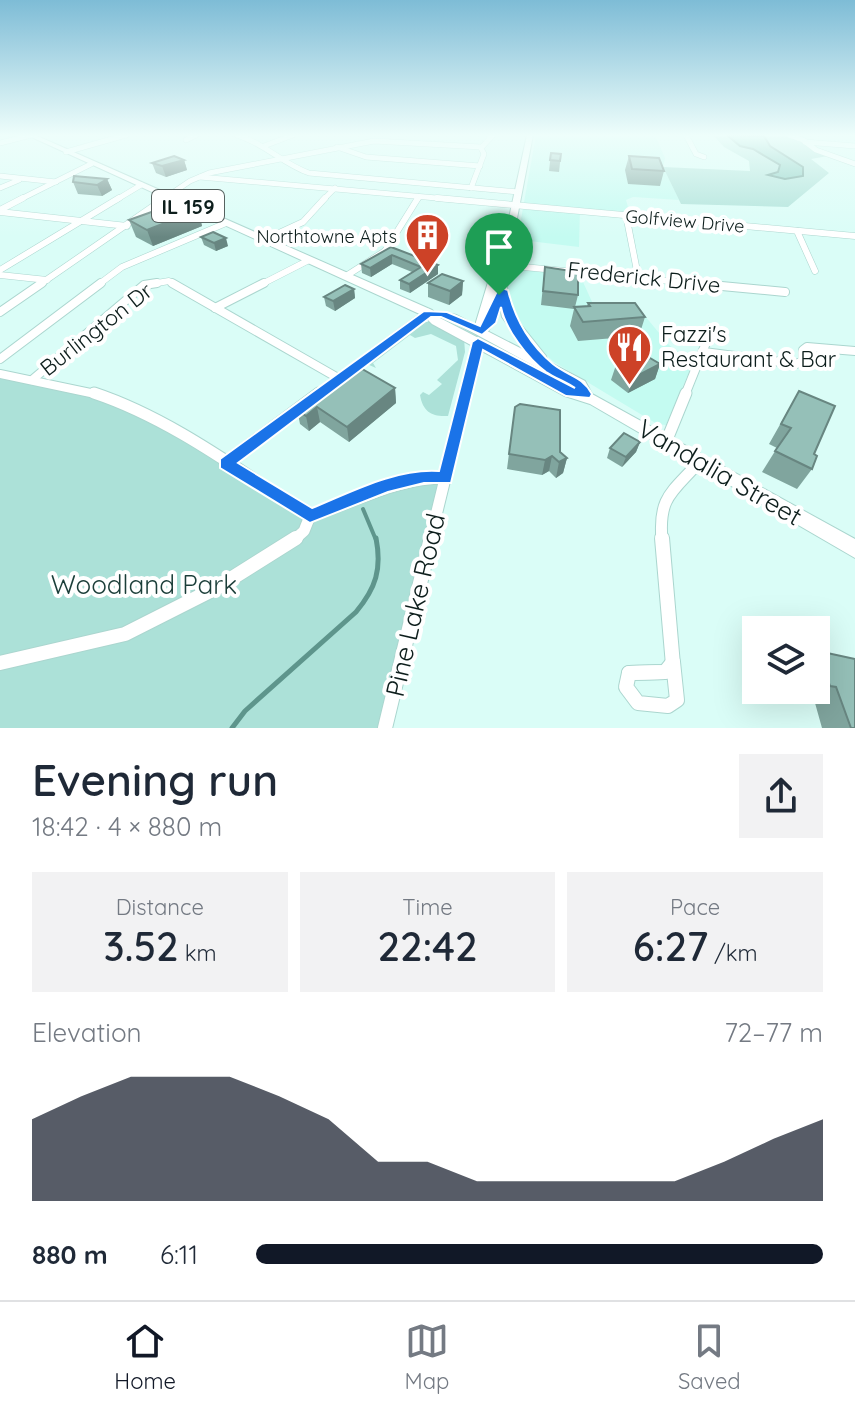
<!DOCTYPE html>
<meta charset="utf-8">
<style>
:root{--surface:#fff;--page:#f2f2f3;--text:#1f2937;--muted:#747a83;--line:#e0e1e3;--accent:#111827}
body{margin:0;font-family:Quicksand,sans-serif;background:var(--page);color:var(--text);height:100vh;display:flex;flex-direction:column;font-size:30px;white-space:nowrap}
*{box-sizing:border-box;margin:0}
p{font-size:26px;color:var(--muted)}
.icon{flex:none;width:44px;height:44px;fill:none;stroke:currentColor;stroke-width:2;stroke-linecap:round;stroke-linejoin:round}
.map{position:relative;height:728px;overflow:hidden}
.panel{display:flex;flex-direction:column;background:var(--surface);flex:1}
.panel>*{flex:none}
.fabs{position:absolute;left:742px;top:616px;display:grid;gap:16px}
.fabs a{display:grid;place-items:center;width:88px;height:88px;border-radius:0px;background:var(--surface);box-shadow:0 8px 32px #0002;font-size:40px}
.pin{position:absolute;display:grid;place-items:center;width:68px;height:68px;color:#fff;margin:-82px -34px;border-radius:50% 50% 50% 0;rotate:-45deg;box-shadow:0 0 8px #0007}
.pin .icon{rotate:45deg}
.round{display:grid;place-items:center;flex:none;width:84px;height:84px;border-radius:0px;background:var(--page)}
.overview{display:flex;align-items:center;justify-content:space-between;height:136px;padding:0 32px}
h1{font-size:44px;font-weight:600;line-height:60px}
.figures{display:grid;grid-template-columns:repeat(3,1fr);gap:12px;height:136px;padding:8px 32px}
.figures div{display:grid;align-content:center;border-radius:0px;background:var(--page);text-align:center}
.figures b{font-size:40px;font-weight:600}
.figures small{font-size:22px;font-weight:400}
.figures p{font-size:22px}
.chart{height:224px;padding:16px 32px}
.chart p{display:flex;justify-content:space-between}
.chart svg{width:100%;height:144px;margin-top:8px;fill:var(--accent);opacity:.7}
ul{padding:0 32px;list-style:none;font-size:26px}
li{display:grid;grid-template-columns:128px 96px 1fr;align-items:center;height:60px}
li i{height:20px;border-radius:10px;background:var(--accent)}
.dock{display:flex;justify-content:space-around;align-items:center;height:112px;border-top:2px solid var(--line);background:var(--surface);font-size:22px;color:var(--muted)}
.dock a{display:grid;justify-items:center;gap:4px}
.dock .selected{color:var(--accent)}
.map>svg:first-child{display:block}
.built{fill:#c4fbf1}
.green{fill:#ace1d8}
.water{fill:#80c8bc;stroke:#5e958c;stroke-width:2}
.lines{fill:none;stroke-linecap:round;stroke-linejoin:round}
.stream-far1{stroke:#5e958c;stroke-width:4}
.stream{stroke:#5e958c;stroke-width:5}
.street-far4-casing{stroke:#abd6cf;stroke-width:6}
.street-far3-casing{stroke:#abd6cf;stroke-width:7}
.street-far2-casing{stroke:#abd6cf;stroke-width:10}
.street-far1-casing{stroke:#abd6cf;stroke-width:13}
.street-casing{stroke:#abd6cf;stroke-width:16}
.secondary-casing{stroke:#abd6cf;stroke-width:2}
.primary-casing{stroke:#abd6cf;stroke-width:2}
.street-far4{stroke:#fff;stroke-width:5}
.street-far3{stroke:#fff;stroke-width:6}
.street-far2{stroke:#fff;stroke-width:8}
.street-far1{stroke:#fff;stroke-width:11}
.street{stroke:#fff;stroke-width:14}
.secondary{fill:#fff;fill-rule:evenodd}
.primary{fill:#fff;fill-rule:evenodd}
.wall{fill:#80a59e}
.shaded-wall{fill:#688681}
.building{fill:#95c0b8;stroke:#688681;stroke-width:2}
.route{fill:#1a73e8;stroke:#fff;stroke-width:2;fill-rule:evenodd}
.labels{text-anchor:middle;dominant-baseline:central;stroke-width:8;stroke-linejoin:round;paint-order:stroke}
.far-street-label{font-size:18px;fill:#0d1e1c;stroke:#fff}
.far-poi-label{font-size:18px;fill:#0d1e1c;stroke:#fff;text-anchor:end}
.shield{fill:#fff;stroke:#566260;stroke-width:2}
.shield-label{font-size:20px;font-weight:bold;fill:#0d1e1c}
.street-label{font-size:22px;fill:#0d1e1c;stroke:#fff}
.poi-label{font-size:22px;fill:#0d1e1c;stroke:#fff;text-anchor:start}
.near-street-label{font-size:26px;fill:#0d1e1c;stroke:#fff}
.near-park-label{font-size:26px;fill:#1b3e39;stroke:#fff}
</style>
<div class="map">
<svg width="855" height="728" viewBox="0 0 855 728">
<rect width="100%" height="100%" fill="#dafdf7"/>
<g class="built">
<polygon points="536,135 655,135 665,158 663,167 679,200 633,197 626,200 630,214 580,210 579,247 529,241 529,238 518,236"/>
<polygon points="534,269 578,271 593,304 594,320 645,316 669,345 693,363 666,425 657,424 554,362 522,333 506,293 510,275 518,270"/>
</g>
<g class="green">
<polygon points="713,135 787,135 828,156 811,159 829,173 788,207 681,204 663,167 750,171 749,161 724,147"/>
<path d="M 421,322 L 432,322 L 464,338 L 465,352 L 448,416 C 432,417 423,412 420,395 L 423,392 L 429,395 L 442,384 L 437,380 L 458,360 L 456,346 L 431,334 L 415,338 L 410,335 L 373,363 L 376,368 L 367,364 Z"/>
<polygon points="0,375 84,390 138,411 310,516 367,494 445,478 387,728 0,728"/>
</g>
<polygon class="water" points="727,135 764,136 770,146 803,167 803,176 785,179 768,175 778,172 780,165 753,149 740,146"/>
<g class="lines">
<polyline class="stream-far1" points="363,509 376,540"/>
<path class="stream" d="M 232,728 L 245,711 L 356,612 C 376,588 382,569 376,538"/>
<defs>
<g id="street-far4">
<path d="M 237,135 C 264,143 283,164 309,173 L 518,192"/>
<polyline points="686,135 696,154 704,157"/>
<polyline points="789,135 803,140 816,150 855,164"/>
<polyline points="186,140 196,135"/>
<polyline points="805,142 855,146"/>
<polyline points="0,143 31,135"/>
<polyline points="264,146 293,135"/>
<polyline points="337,147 366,157 480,166"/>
<polyline points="66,152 126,135"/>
<polyline points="0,176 56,182"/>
<polyline points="200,177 459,200"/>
<polyline points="0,188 19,180"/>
<polyline points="471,188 484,154 481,148 493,135"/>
<polyline points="19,200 91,164"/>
<polyline points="116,200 141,185"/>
<polyline points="162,200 190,181 209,173 374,141 481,147"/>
<polyline points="323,200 335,188"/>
<polyline points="417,200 419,197"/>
</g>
<g id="street-far3">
<polyline points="437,198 855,236"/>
<polyline points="0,210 23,198"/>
<polyline points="0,212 127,226"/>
<polyline points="626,215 638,276"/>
<polyline points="797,231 815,271"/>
<polyline points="264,240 303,222 325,198"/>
<polyline points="503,265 711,285"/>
<polyline points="0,270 119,198"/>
<polyline points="0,275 47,280"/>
<polyline points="346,276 385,251 418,198"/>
<polyline points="39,285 165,198"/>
<polyline points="98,285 122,267 226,223"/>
<polyline points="145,285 169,281 176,285"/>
<polyline points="260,285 309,260"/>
</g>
<g id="street-far2">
<polyline points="172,283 338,378"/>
<polyline points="690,283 785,292"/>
<polyline points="215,308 264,283"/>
<polyline points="0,312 42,283"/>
<polyline points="704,352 796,364 803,361 803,350 807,347 855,351"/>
<polyline points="0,359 101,283"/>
<polyline points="0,374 100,395"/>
<polyline points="32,380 144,285 157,283"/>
<polyline points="316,395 428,313"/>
<polyline points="465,395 478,342"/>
<polyline points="685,395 712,328"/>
</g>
<g id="street-far1">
<path d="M 94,393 C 172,419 241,472 310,516"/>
<polyline points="666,442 686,393"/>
<polyline points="225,463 319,393"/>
<path d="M 310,516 C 356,502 396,478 445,478"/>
<polyline points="294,540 304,531 310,516"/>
<polyline points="430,540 466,393"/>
<path d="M 662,540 C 658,496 673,492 700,461"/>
</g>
<g id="street">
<polygon points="673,662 677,700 668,706 638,703 626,687 629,673 665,672"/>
<polyline points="0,663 125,634 218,587 296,538"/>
<polyline points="629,673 665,672 673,665 662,538"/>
<polyline points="385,728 431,538"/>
</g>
<path id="secondary" d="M 527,135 L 533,135 L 508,265 L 511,270 C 506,294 500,315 486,334 L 482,335 L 476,332 L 476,322 L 492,269 L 499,264 Z"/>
<polygon id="primary" points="27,135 35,135 432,310 440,318 575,388 446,318 452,314 456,315 528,352 502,317 497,290 503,287 507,288 514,316 546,356 547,361 585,381 592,394 855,539 855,558 590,404 565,396 432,324 424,316"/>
</defs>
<use href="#street-far4" class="street-far4-casing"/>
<use href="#street-far3" class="street-far3-casing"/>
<use href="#street-far2" class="street-far2-casing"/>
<use href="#street-far1" class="street-far1-casing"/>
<use href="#street" class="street-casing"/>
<use href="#secondary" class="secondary-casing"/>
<use href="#primary" class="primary-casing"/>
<use href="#street-far4" class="street-far4"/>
<use href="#street-far3" class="street-far3"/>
<use href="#street-far2" class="street-far2"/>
<use href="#street-far1" class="street-far1"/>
<use href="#street" class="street"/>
<use href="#secondary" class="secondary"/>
<use href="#primary" class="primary"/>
</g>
<g class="wall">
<polygon points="551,153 561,154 559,172 549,171"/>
<polygon points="629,156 664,171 660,186 628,184 625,170"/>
<polygon points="184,160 187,170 166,177 156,173 152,163"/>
<polygon points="107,179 112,190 102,196 78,194 73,182"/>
<polygon points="198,210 202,226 153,246 136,237 129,220"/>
<polygon points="201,237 228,246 216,251 204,245"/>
<polygon points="391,247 438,274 410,293 400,289 400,280 412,272 392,264 371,277 362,273 361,264"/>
<polygon points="545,267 578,295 575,307 587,306 588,303 645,317 639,336 578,341 570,326 574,309 541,305"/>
<polygon points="463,281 462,295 449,305 428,297 428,283"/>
<polygon points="354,289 355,298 335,311 326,306 324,297"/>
<polygon points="637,364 660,364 655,379 628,393 611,380 616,365"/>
<polygon points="395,388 396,403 349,442 320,422 309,431 300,424 297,409"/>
<polygon points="799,391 814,454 812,469 797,489 762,472 777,448 769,444"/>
<polygon points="515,407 567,458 563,473 556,478 549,471 542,475 507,469"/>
<polygon points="640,442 636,452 622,467 607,458 610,448"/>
<polygon points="818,651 855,659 855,728 822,728 815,703 808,702 805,690 816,690 816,653"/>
</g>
<g class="shaded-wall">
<polygon points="184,160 187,170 166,177 162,166"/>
<polygon points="107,179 112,190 102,196 97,185"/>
<polygon points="198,210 202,226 153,246 147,230"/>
<polygon points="226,238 228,246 216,251 214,243"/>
<polygon points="392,255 392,264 371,277 370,268"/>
<polygon points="438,265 438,274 410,293 409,284"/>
<polygon points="463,281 462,295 449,305 450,291"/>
<polygon points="354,289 355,298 335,311 333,301"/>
<polygon points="660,364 655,379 628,393 633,378"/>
<polygon points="395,388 396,403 349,442 347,427"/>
<polygon points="317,407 320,422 309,431 306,416"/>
<polygon points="640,442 636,452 622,467 626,457"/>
<polygon points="552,456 549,471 542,475 545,460"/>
<polygon points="567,458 563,473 556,478 559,462"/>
</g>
<g class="building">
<polygon points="551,153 561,154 560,161 550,160"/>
<polygon points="174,156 184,160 162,166 152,163"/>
<polygon points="629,156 659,158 664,171 632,169"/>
<polygon points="74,176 107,179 97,185 73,182"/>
<polygon points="182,201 198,210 147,230 129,220"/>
<polygon points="213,232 226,238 214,243 201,237"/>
<polygon points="391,247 438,265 409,284 400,280 421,267 392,255 370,268 361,264"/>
<polygon points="545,267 578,272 578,295 543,291"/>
<polygon points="442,274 463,281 450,291 428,283"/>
<polygon points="345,285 354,289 333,301 324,297"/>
<polygon points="588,303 635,303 645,317 583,322 574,307 590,306"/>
<polygon points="650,358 660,364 633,378 616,365 629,359 637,364"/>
<polygon points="357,366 395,388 347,427 317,407 306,416 297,409"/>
<polygon points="799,391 835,406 814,454 817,456 812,469 775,451 791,428 781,424"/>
<polygon points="520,404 560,410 560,452 567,458 559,462 552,456 545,460 509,454 515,407"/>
<polygon points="624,433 640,442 626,457 610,448"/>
<polygon points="818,651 855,659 855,728 851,728 836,687 830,686"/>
</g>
<linearGradient id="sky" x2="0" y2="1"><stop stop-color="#7ebcd6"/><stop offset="0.57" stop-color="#eefefb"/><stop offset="1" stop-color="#eefefb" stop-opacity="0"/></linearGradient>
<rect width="855" height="237" fill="url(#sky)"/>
<path class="route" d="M 499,287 L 508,290 C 515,319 529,344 553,364 C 568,376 582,376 592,394 L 590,398 L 566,396 L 483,350 L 451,483 L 424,483 L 388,492 L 310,523 L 220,468 L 220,459 L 424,311 L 447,312 L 480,326 ZM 501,307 C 505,329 528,359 546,372 C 555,378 566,382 575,388 L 478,338 L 472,342 L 439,471 C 396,468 351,492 312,508 L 238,463 L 431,317 L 441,317 L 482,335 L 496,323 Z"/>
<defs>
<symbol id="building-pin" viewBox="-11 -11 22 30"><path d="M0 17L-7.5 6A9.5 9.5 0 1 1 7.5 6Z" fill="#cd4227" stroke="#fff"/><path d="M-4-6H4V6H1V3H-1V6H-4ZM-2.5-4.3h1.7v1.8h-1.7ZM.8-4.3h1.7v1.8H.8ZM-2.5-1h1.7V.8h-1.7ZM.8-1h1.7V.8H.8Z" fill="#fff"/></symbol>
<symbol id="restaurant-pin" viewBox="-11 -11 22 30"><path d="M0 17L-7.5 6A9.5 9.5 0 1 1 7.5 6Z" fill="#cd4227" stroke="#fff"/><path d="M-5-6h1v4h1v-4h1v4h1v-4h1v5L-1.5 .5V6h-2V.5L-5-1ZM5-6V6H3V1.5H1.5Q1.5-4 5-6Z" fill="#fff"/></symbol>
</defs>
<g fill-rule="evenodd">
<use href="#building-pin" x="402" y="210" width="51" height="69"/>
<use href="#restaurant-pin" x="604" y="322" width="51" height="69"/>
</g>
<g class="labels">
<g class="far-street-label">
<text transform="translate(685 221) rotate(5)">Golfview Drive</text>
</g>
<g class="far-poi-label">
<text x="397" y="236">Northtowne Apts</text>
</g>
<rect class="shield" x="152" y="190" width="72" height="32" rx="6"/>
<g class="shield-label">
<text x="188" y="206">IL 159</text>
</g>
<g class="street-label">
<text transform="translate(644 277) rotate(6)">Frederick Drive</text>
<text transform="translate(96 329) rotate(-38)">Burlington Dr</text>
</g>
<g class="poi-label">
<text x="661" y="334">Fazzi's<tspan x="661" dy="25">Restaurant &amp; Bar</tspan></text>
</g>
<g class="near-street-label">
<text transform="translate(720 472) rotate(30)">Vandalia Street</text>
<text transform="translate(415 605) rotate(-77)">Pine Lake Road</text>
</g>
<g class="near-park-label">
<text x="144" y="584">Woodland Park</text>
</g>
</g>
</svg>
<div class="fabs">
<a><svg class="icon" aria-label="layers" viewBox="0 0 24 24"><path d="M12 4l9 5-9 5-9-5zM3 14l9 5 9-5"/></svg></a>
</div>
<div class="pin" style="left:499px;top:295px;background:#1e9e55"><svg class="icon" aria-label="arrive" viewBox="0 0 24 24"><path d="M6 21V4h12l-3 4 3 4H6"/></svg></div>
</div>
<section class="panel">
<div class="overview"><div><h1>Evening run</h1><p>18:42 · 4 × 880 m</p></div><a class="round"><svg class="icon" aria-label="share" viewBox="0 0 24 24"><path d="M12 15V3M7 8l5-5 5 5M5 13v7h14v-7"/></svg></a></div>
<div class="figures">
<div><p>Distance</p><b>3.52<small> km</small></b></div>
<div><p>Time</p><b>22:42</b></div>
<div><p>Pace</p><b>6:27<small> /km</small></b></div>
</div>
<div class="chart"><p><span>Elevation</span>72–77 m</p>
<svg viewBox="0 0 160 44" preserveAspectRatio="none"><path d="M0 44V19L10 12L20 6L30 6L40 6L50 12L60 19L70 32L80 32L90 38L100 38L110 38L120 38L130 38L140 32L150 25L160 19V44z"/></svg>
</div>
<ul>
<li><b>880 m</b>6:11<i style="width:100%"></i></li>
</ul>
</section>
<nav class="dock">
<a class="selected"><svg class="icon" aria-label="home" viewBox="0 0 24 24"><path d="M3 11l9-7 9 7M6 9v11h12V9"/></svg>Home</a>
<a><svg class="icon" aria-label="map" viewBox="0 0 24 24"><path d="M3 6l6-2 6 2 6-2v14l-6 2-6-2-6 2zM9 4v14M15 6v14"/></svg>Map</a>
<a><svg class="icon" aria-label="saved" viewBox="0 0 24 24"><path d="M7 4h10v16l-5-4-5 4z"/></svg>Saved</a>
</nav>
